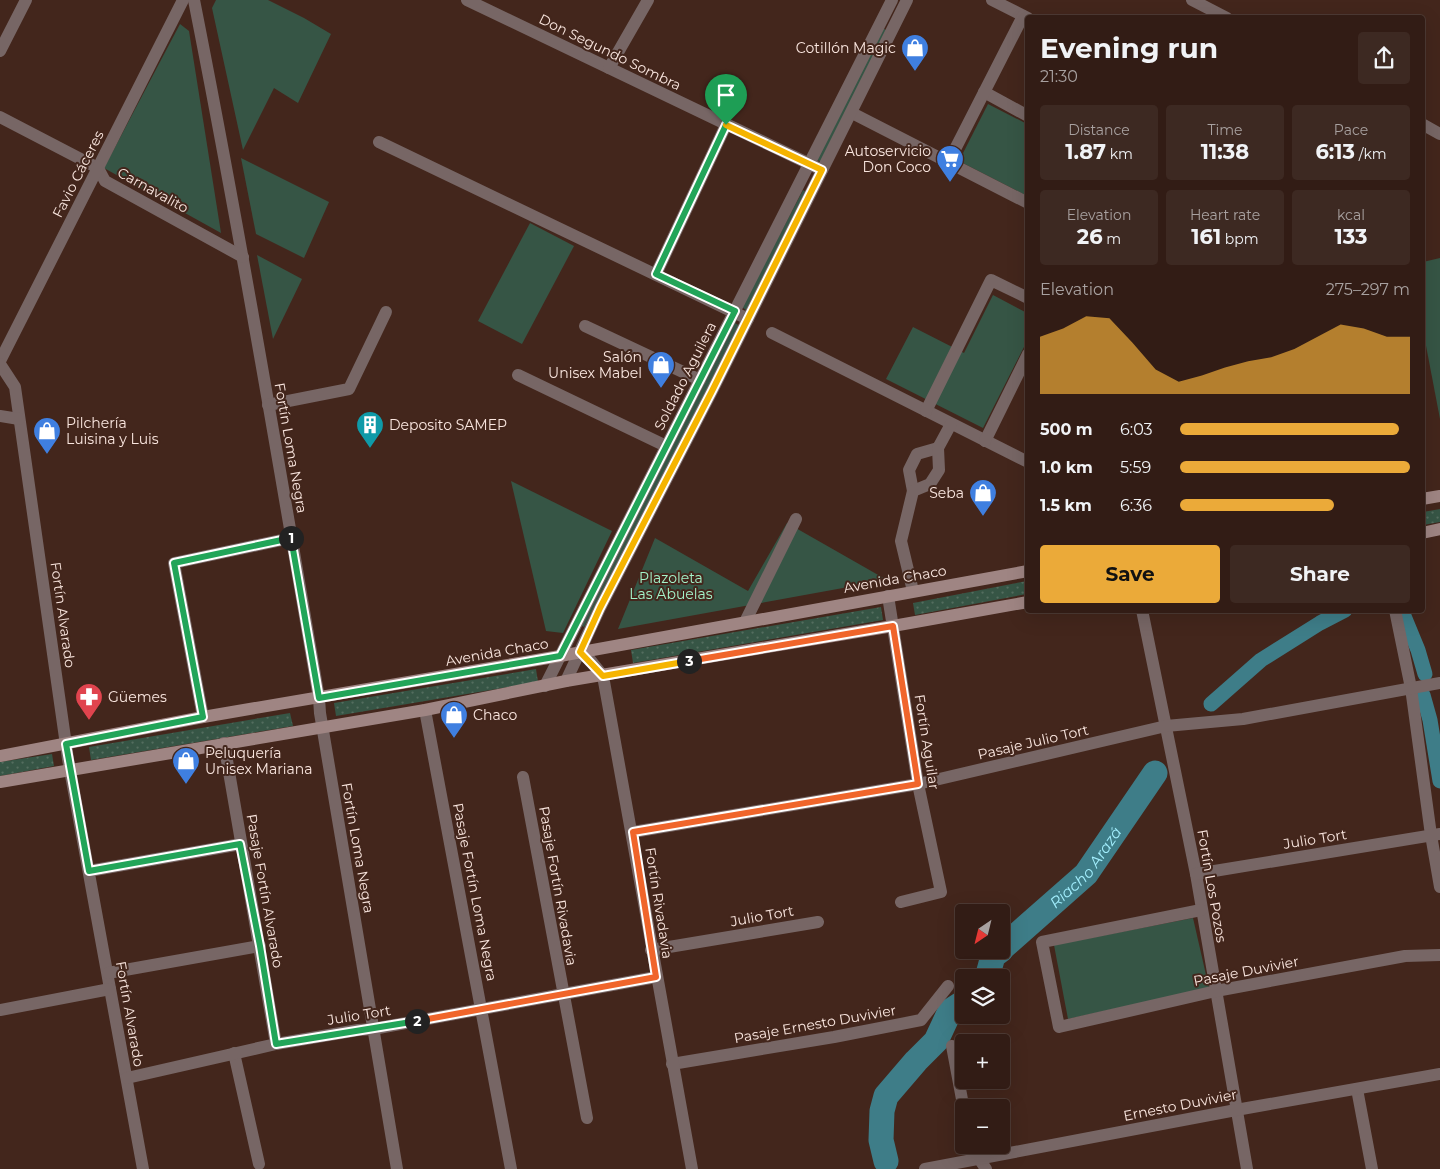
<!DOCTYPE html>
<meta charset="utf-8">
<style>
:root{--surface:#321c15;--page:#3d2922;--text:#f1f3f6;--muted:#a8a1a0;--line:#4d3a34;--accent:#ebaa39}
body{margin:0;font-family:Montserrat,sans-serif;background:var(--page);color:var(--text);height:100vh;display:flex;flex-direction:column;font-size:19px;white-space:nowrap}
*{box-sizing:border-box;margin:0}
p{font-size:16px;color:var(--muted)}
.icon{flex:none;width:28px;height:28px;fill:none;stroke:currentColor;stroke-width:2;stroke-linecap:round;stroke-linejoin:round}
.map{position:relative;flex:1;overflow:hidden}
.side{position:absolute;left:1025px;top:15px;width:400px;height:598px;display:flex;flex-direction:column;background:var(--surface);border-radius:5px;box-shadow:0 5px 20px #0002,0 0 0 1px var(--line)}
.side>*{flex:none}
.needle{width:32px;rotate:215deg}
.buttons{position:absolute;left:955px;top:904px;display:grid;gap:10px}
.buttons a{display:grid;place-items:center;width:55px;height:55px;border-radius:5px;background:var(--surface);box-shadow:0 5px 20px #0002,0 0 0 1px var(--line);font-size:25px}
.pin{position:absolute;display:grid;place-items:center;width:42px;height:42px;color:#fff;margin:-51px -21px;border-radius:50% 50% 50% 0;rotate:-45deg;box-shadow:0 0 5px #0007}
.pin .icon{rotate:45deg}
.km{position:absolute;width:25px;height:25px;margin:-12px;border-radius:50%;background:#222;color:#fff;font-size:14px;line-height:25px;text-align:center}
.round{display:grid;place-items:center;flex:none;width:52px;height:52px;border-radius:5px;background:var(--page)}
.summary{display:flex;align-items:center;justify-content:space-between;height:85px;padding:0 15px}
h1{font-size:28px;font-weight:700;line-height:38px}
.metrics{display:grid;grid-template-columns:repeat(3,1fr);gap:8px;height:85px;padding:5px 15px}
.metrics div{display:grid;align-content:center;border-radius:5px;background:var(--page);text-align:center}
.metrics b{font-size:21px;font-weight:700}
.metrics small{font-size:14px;font-weight:400}
.metrics p{font-size:14px}
.chart{height:140px;padding:10px 15px}
.chart p{display:flex;justify-content:space-between}
.chart svg{width:100%;height:90px;margin-top:5px;fill:var(--accent);opacity:.7}
.button{display:flex;gap:10px;margin-top:auto;padding:10px 15px}
.button a{flex:1;height:58px;border-radius:5px;background:var(--accent);color:#111;font-size:20px;font-weight:700;line-height:58px;text-align:center}
.button a+a{background:var(--page);color:var(--text)}
ul{padding:0 15px;list-style:none;font-size:16px}
li{display:grid;grid-template-columns:80px 60px 1fr;align-items:center;height:38px}
li i{height:12px;border-radius:6px;background:var(--accent)}
.map>svg:first-child{display:block}
.grass{fill:url(#grass-dots)}
.green{fill:#365545}
.lines{fill:none;stroke-linecap:round;stroke-linejoin:round}
.canal{stroke:#3e7d88;stroke-width:15}
.river{stroke:#3e7d88;stroke-width:25}
.minor{stroke:#776665;stroke-width:12}
.tertiary{stroke:#776665;stroke-width:12}
.secondary{stroke:#9f8583;stroke-width:12}
.split-1-casing{stroke:#fff;stroke-width:10}
.split-2-casing{stroke:#fff;stroke-width:10}
.split-3-casing{stroke:#fff;stroke-width:10}
.split-4-casing{stroke:#fff;stroke-width:10}
.split-1{stroke:#22a559;stroke-width:6}
.split-2{stroke:#22a559;stroke-width:6}
.split-3{stroke:#f0652b;stroke-width:6}
.split-4{stroke:#f5b400;stroke-width:6}
.labels{text-anchor:middle;dominant-baseline:central;stroke-width:4;stroke-linejoin:round;paint-order:stroke}
.poi-label{font-size:14px;fill:#fae6df;stroke:#43261c;text-anchor:start}
.street-label{font-size:14px;fill:#fae6df;stroke:#43261c}
.park-label{font-size:14px;fill:#a3f3ca;stroke:#43261c}
.water-label{font-size:15px;font-style:italic;fill:#a3effe;stroke:#43261c}
</style>
<div class="map">
<svg width="1440" height="1169" viewBox="0 0 1440 1169">
<defs>
<pattern id="grass-dots" width="8" height="8" patternUnits="userSpaceOnUse" patternTransform="scale(1.25)"><rect width="8" height="8" fill="#365545"/><path d="M2 2h.1M6 6h.1" fill="none" stroke="#546d5f" stroke-width="1.8" stroke-linecap="round"/></pattern>
</defs>
<rect width="100%" height="100%" fill="#43261c"/>
<g class="grass">
<polygon points="1440,509 1440,522 1423,525 1423,512"/>
<polygon points="1027,581 1027,594 915,615 913,603"/>
<polygon points="881,607 883,620 633,663 631,650"/>
<polygon points="536,669 538,682 336,716 334,703"/>
<polygon points="290,713 293,726 91,760 89,747"/>
<polygon points="52,754 54,766 0,776 0,762"/>
</g>
<g class="green">
<polygon points="216,0 268,0 304,18 331,34 298,103 274,88 243,150 212,8"/>
<polygon points="180,24 189,31 221,233 104,168"/>
<polygon points="883,28 887,31 824,163 817,160"/>
<polygon points="988,104 1027,124 1027,196 959,161"/>
<polygon points="241,158 329,202 304,258 256,234"/>
<polygon points="803,190 807,193 746,310 742,307"/>
<polygon points="530,223 574,246 522,344 478,321"/>
<polygon points="257,255 302,279 273,339"/>
<polygon points="1440,258 1440,419 1423,330 1423,262"/>
<polygon points="993,295 1027,313 1027,341 983,428 886,379 913,327 964,353"/>
<polygon points="735,323 740,326 584,627 580,625"/>
<polygon points="511,481 612,531 563,633 546,631"/>
<polygon points="787,523 887,580 618,629 655,538 748,591"/>
<polygon points="1193,918 1209,988 1068,1019 1054,945"/>
</g>
<g class="lines">
<g class="canal">
<polyline points="1404,616 1418,650 1425,674"/>
<polyline points="1423,695 1430,720 1440,781"/>
<polyline points="1211,704 1261,660 1320,623 1345,610"/>
</g>
<g class="river">
<path id="s1" d="M 1001,949 L 1086,874 L 1155,773"/>
<polyline points="987,978 993,956 1001,950"/>
<polyline points="886,1161 881,1140 882,1111 886,1096 916,1061 936,1041 950,1011 964,1002"/>
</g>
<g class="minor">
<path d="M 194,0 C 240,232 279,465 319,698 L 320,713 L 397,1169"/>
<polyline points="467,0 822,170"/>
<polyline points="992,0 1028,18"/>
<polyline points="1192,0 1227,18"/>
<polyline points="0,51 26,0"/>
<polyline points="609,68 648,0"/>
<polyline points="984,92 1028,116"/>
<polyline points="852,113 1028,203"/>
<polyline points="0,117 98,168 105,181 243,257"/>
<polyline points="1422,124 1440,134"/>
<polyline points="379,142 748,319"/>
<polyline points="949,161 1023,16"/>
<polyline points="656,274 726,125"/>
<polyline points="585,326 700,380"/>
<polyline points="772,333 1028,462"/>
<polyline points="0,361 183,0"/>
<polyline points="0,364 15,387 68,759 143,1169"/>
<polyline points="518,375 666,446"/>
<polyline points="268,405 349,389 386,312"/>
<polyline points="926,411 991,280 1028,298"/>
<polyline points="0,416 19,419"/>
<polyline points="985,441 1028,354"/>
<polyline points="913,491 909,470 917,454 938,448"/>
<polyline points="913,591 901,541 913,491 930,484 939,470 938,448 951,424"/>
<polyline points="888,596 918,784 941,892 901,902"/>
<polyline points="1142,610 1196,874 1247,1169"/>
<polyline points="1395,610 1411,688 1431,835 1440,887"/>
<polyline points="745,622 796,519"/>
<polyline points="425,710 511,1169"/>
<polyline points="203,717 174,563 291,538"/>
<polyline points="224,743 276,1044"/>
<polyline points="523,777 587,1118"/>
<polyline points="633,832 918,784 1166,726 1243,719 1440,683"/>
<polyline points="89,871 241,844"/>
<polyline points="1196,874 1440,834"/>
<polyline points="1201,910 1042,942 1059,1027 1216,991 1405,956 1440,955"/>
<polyline points="651,950 818,922"/>
<polyline points="108,973 260,946"/>
<polyline points="0,1010 110,989"/>
<polyline points="952,1046 964,1110"/>
<polyline points="234,1053 259,1164"/>
<polyline points="672,1064 834,1037 921,1020 948,986"/>
<polyline points="127,1078 276,1044 358,1030 373,1029 656,977"/>
<polyline points="1357,1089 1372,1169"/>
<polyline points="970,1145 986,1169"/>
<polyline points="925,1169 1236,1110 1440,1074"/>
</g>
<g class="tertiary">
<path d="M 580,652 L 591,661 L 603,676 C 634,840 661,1005 692,1169"/>
<polyline points="566,681 600,608 712,391 907,0"/>
<polyline points="545,686 892,0"/>
</g>
<g class="secondary">
<polyline points="1422,499 1440,496"/>
<polyline points="1422,533 1440,529"/>
<polyline points="0,756 203,717 560,656 1028,571"/>
<polyline points="0,782 425,710 566,681 893,626 1028,602"/>
</g>
</g>
<g class="lines">
<defs>
<polyline id="split-1" points="291,538 319,698 560,656 735,311 656,274 726,125"/>
<polyline id="split-2" points="291,538 174,563 203,717 66,744 89,871 240,844 260,946 276,1044 417,1021"/>
<polyline id="split-3" points="417,1021 656,977 633,832 918,784 893,626 689,661"/>
<polyline id="split-4" points="689,661 603,676 580,652 600,608 712,391 822,170 726,125"/>
</defs>
<use href="#split-1" class="split-1-casing"/>
<use href="#split-2" class="split-2-casing"/>
<use href="#split-3" class="split-3-casing"/>
<use href="#split-4" class="split-4-casing"/>
<use href="#split-1" class="split-1"/>
<use href="#split-2" class="split-2"/>
<use href="#split-3" class="split-3"/>
<use href="#split-4" class="split-4"/>
</g>
<defs>
<symbol id="shop-pin" viewBox="-11 -11 22 30"><path d="M0 17L-7.5 6A9.5 9.5 0 1 1 7.5 6Z" fill="#3f7fe0" stroke="#43261c"/><path d="M-5-2.5h2.3a2.7 3.5 0 0 1 5.4 0H5L5.5 6h-11ZM-1.5-2.5h3a1.5 2.3 0 0 0-3 0Z" fill="#fff"/></symbol>
<symbol id="supermarket-pin" viewBox="-11 -11 22 30"><path d="M0 17L-7.5 6A9.5 9.5 0 1 1 7.5 6Z" fill="#3f7fe0" stroke="#43261c"/><path d="M-6-5.5h2.5l.6 2H6L4.5 2H-2.5L-4.4-4H-6ZM-1.5 3.2a1.3 1.3 0 1 0 .1 0ZM3 3.2a1.3 1.3 0 1 0 .1 0Z" fill="#fff"/></symbol>
<symbol id="building-pin" viewBox="-11 -11 22 30"><path d="M0 17L-7.5 6A9.5 9.5 0 1 1 7.5 6Z" fill="#0f9aa8" stroke="#43261c"/><path d="M-4-6H4V6H1V3H-1V6H-4ZM-2.5-4.3h1.7v1.8h-1.7ZM.8-4.3h1.7v1.8H.8ZM-2.5-1h1.7V.8h-1.7ZM.8-1h1.7V.8H.8Z" fill="#fff"/></symbol>
<symbol id="pharmacy-pin" viewBox="-11 -11 22 30"><path d="M0 17L-7.5 6A9.5 9.5 0 1 1 7.5 6Z" fill="#e0444e" stroke="#43261c"/><path d="M-2-6h4v4h4v4h-4v4h-4v-4h-4v-4h4Z" fill="#fff"/></symbol>
</defs>
<g fill-rule="evenodd">
<use href="#shop-pin" x="899" y="32" width="32" height="43"/>
<use href="#supermarket-pin" x="934" y="143" width="32" height="43"/>
<use href="#shop-pin" x="645" y="349" width="32" height="43"/>
<use href="#building-pin" x="354" y="409" width="32" height="43"/>
<use href="#shop-pin" x="31" y="415" width="32" height="43"/>
<use href="#shop-pin" x="967" y="477" width="32" height="43"/>
<use href="#pharmacy-pin" x="73" y="681" width="32" height="43"/>
<use href="#shop-pin" x="438" y="699" width="32" height="43"/>
<use href="#shop-pin" x="170" y="745" width="32" height="43"/>
</g>
<g class="labels">
<g class="poi-label">
<text x="896" y="48" text-anchor="end">Cotillón Magic</text>
<text x="931" y="151" text-anchor="end">Autoservicio<tspan x="931" dy="16">Don Coco</tspan></text>
<text x="642" y="357" text-anchor="end">Salón<tspan x="642" dy="16">Unisex Mabel</tspan></text>
<text x="66" y="423">Pilchería<tspan x="66" dy="16">Luisina y Luis</tspan></text>
<text x="389" y="425">Deposito SAMEP</text>
<text x="964" y="493" text-anchor="end">Seba</text>
<text x="108" y="697">Güemes</text>
<text x="473" y="715">Chaco</text>
<text x="205" y="753">Peluquería<tspan x="205" dy="16">Unisex Mariana</tspan></text>
</g>
<g class="street-label">
<text transform="translate(610 52) rotate(26)">Don Segundo Sombra</text>
<text transform="translate(78 174) rotate(-63)">Favio Cáceres</text>
<text transform="translate(153 190) rotate(29)">Carnavalito</text>
<text transform="translate(685 376) rotate(-63)">Soldado Aguilera</text>
<text transform="translate(291 448) rotate(80)">Fortín Loma Negra</text>
<text transform="translate(895 579) rotate(-10)">Avenida Chaco</text>
<text transform="translate(63 615) rotate(82)">Fortín Alvarado</text>
<text transform="translate(497 652) rotate(-10)">Avenida Chaco</text>
<text transform="translate(927 742) rotate(81)">Fortín Aguilar</text>
<text transform="translate(1033 742) rotate(-13)">Pasaje Julio Tort</text>
<text transform="translate(1315 839) rotate(-9)">Julio Tort</text>
<text transform="translate(358 848) rotate(80)">Fortín Loma Negra</text>
<text transform="translate(558 886) rotate(80)">Pasaje Fortín Rivadavia</text>
<text transform="translate(1212 886) rotate(80)">Fortín Los Pozos</text>
<text transform="translate(265 891) rotate(80)">Pasaje Fortín Alvarado</text>
<text transform="translate(475 892) rotate(79)">Pasaje Fortín Loma Negra</text>
<text transform="translate(659 903) rotate(81)">Fortín Rivadavia</text>
<text transform="translate(762 916) rotate(-10)">Julio Tort</text>
<text transform="translate(1246 971) rotate(-11)">Pasaje Duvivier</text>
<text transform="translate(130 1014) rotate(80)">Fortín Alvarado</text>
<text transform="translate(359 1015) rotate(-9)">Julio Tort</text>
<text transform="translate(815 1024) rotate(-10)">Pasaje Ernesto Duvivier</text>
<text transform="translate(1180 1105) rotate(-11)">Ernesto Duvivier</text>
</g>
<g class="park-label">
<text x="671" y="578">Plazoleta<tspan x="671" dy="16">Las Abuelas</tspan></text>
</g>
<g class="water-label">
<text stroke="none"><textPath href="#s1" startOffset="118">Riacho Arazá</textPath></text>
</g>
</g>
</svg>
<div class="buttons">
<a><svg class="needle" viewBox="-14 -14 28 28"><path d="M0-13l5 13h-10z" fill="#e53935"/><path d="M0 13l5-13h-10z" fill="#a8a1a0"/></svg></a>
<a><svg class="icon" aria-label="layers" viewBox="0 0 24 24"><path d="M12 4l9 5-9 5-9-5zM3 14l9 5 9-5"/></svg></a>
<a>+</a>
<a>−</a>
</div>
<div class="pin" style="left:726px;top:125px;background:#1e9e55"><svg class="icon" aria-label="arrive" viewBox="0 0 24 24"><path d="M6 21V4h12l-3 4 3 4H6"/></svg></div>
<b class="km" style="left:291px;top:538px">1</b>
<b class="km" style="left:417px;top:1021px">2</b>
<b class="km" style="left:689px;top:661px">3</b>
<section class="side">
<div class="summary"><div><h1>Evening run</h1><p>21:30</p></div><a class="round"><svg class="icon" aria-label="share" viewBox="0 0 24 24"><path d="M12 15V3M7 8l5-5 5 5M5 13v7h14v-7"/></svg></a></div>
<div class="metrics">
<div><p>Distance</p><b>1.87<small> km</small></b></div>
<div><p>Time</p><b>11:38</b></div>
<div><p>Pace</p><b>6:13<small> /km</small></b></div>
</div>
<div class="metrics">
<div><p>Elevation</p><b>26<small> m</small></b></div>
<div><p>Heart rate</p><b>161<small> bpm</small></b></div>
<div><p>kcal</p><b>133</b></div>
</div>
<div class="chart"><p><span>Elevation</span>275–297 m</p>
<svg viewBox="0 0 160 44" preserveAspectRatio="none"><path d="M0 44V16L10 12L20 6L30 7L40 19L50 32L60 38L70 35L80 31L90 28L100 26L110 22L120 16L130 10L140 12L150 16L160 16V44z"/></svg>
</div>
<ul>
<li><b>500 m</b>6:03<i style="width:95%"></i></li>
<li><b>1.0 km</b>5:59<i style="width:100%"></i></li>
<li><b>1.5 km</b>6:36<i style="width:67%"></i></li>
</ul>
<div class="button"><a>Save</a><a>Share</a></div>
</section>
</div>
